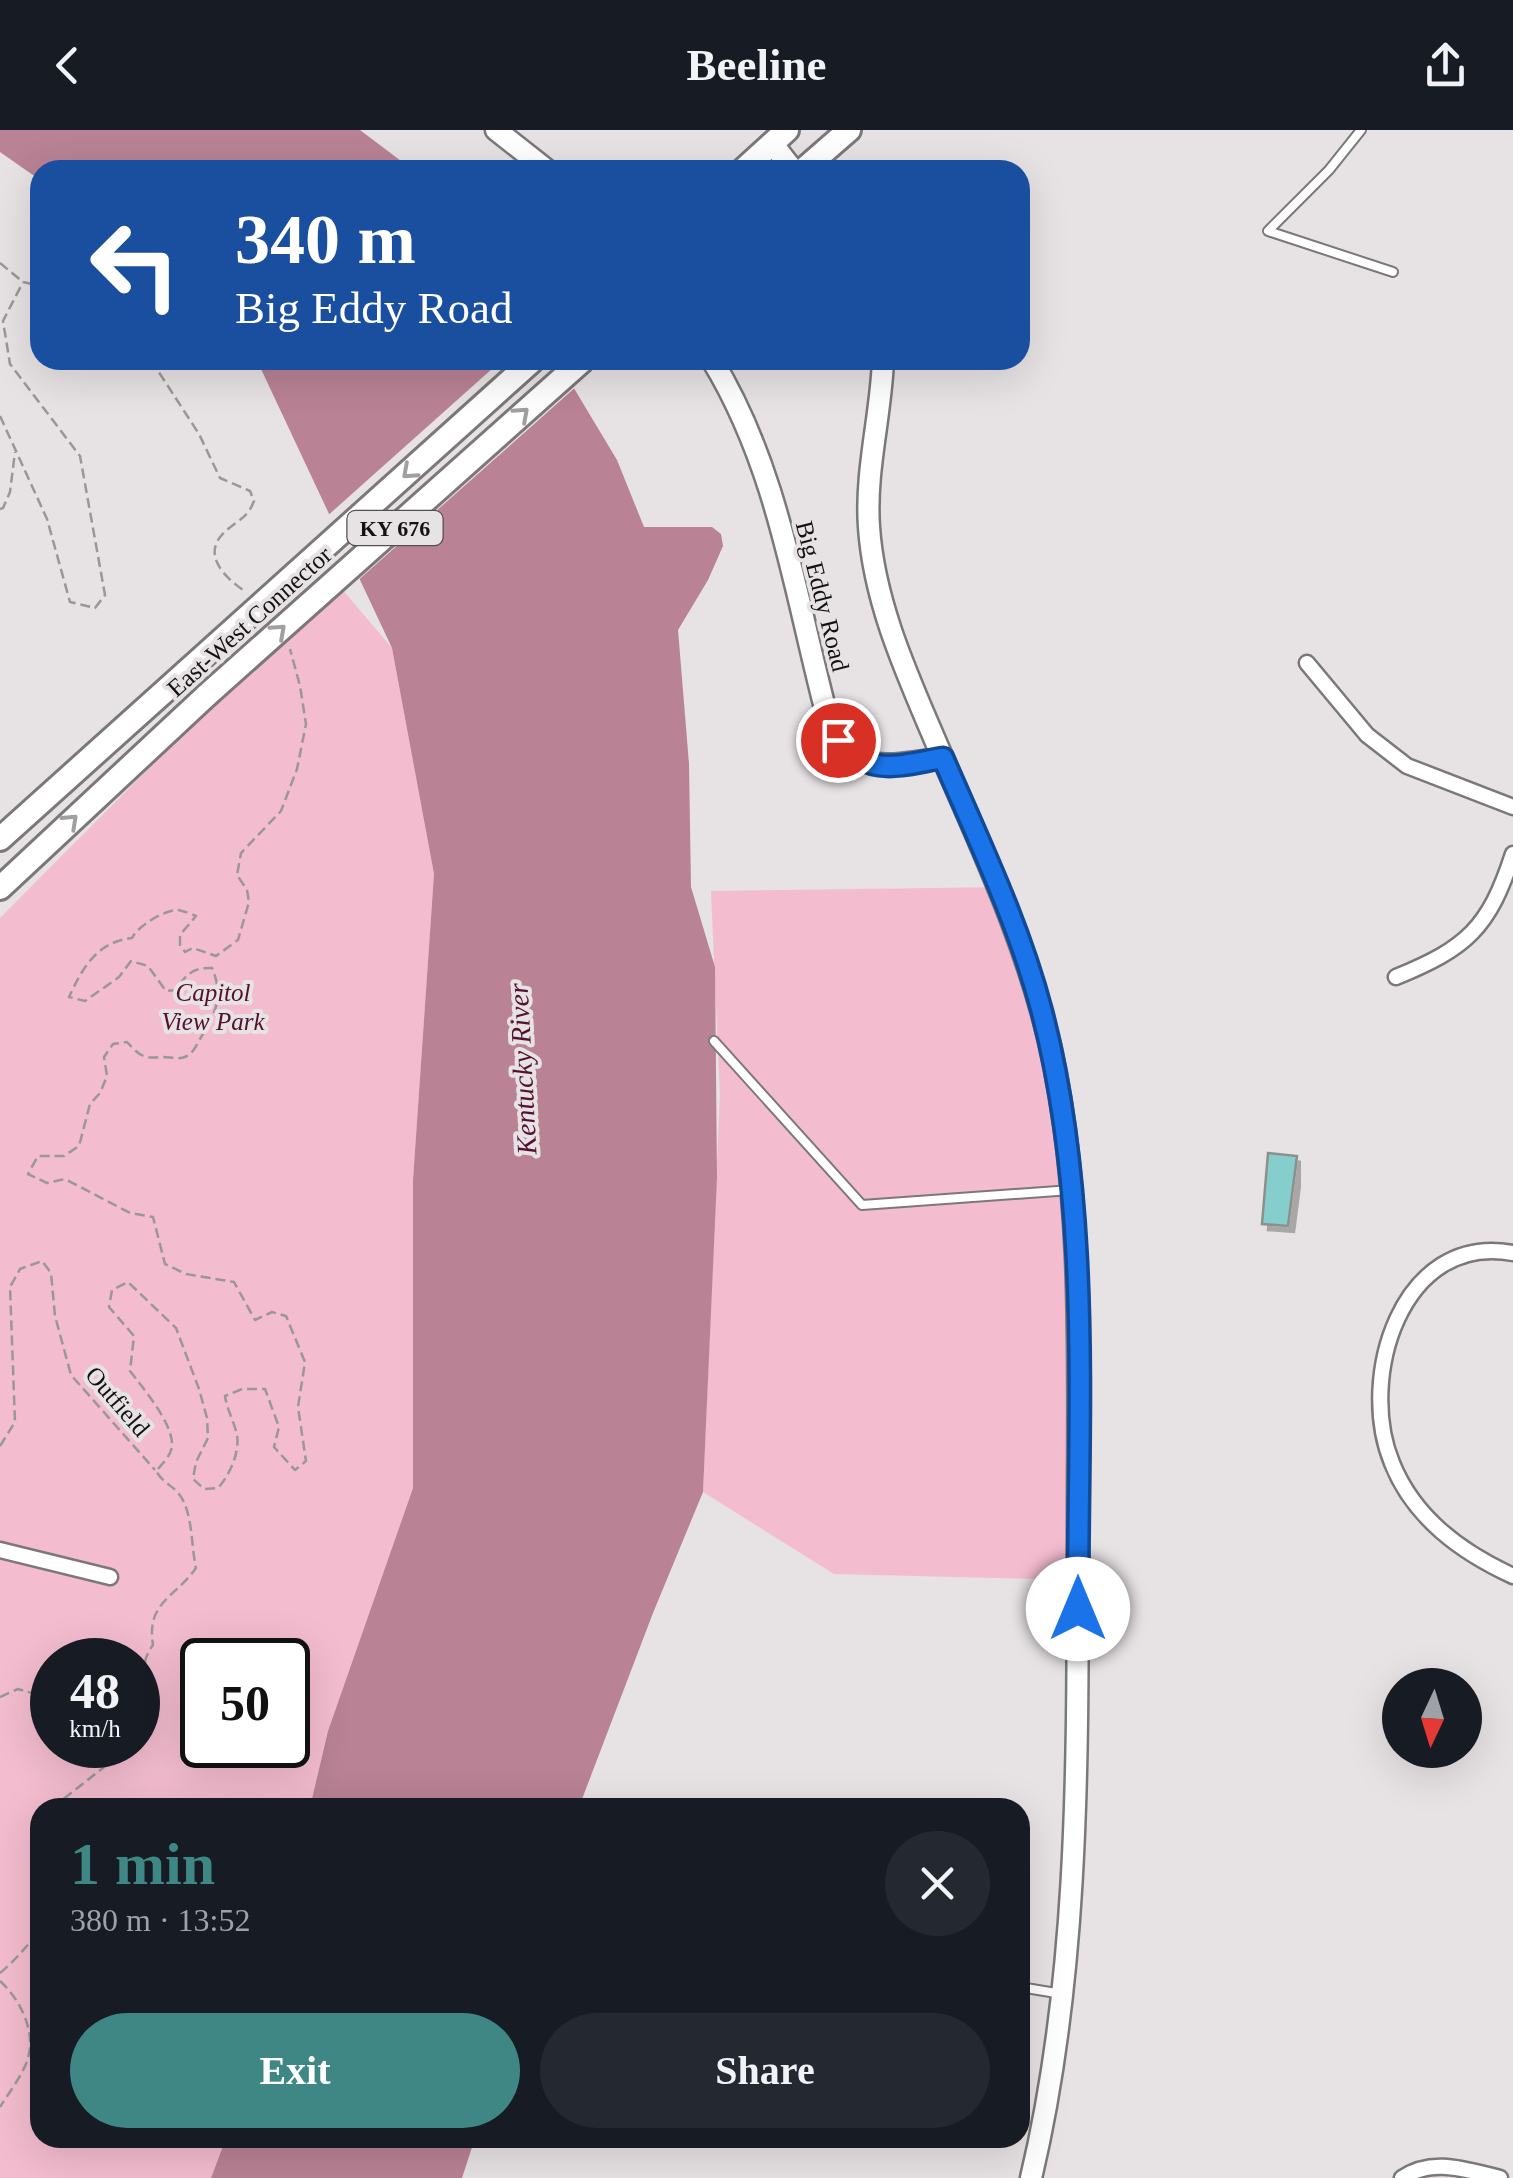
<!DOCTYPE html>
<html lang="en">
<head>
<meta charset="utf-8">
<style>
	body { margin:0; font-family:"Times New Roman",serif; background:#242831; color:#f1f3f6; height:100vh; display:flex; flex-direction:column; font-size:38px; white-space:nowrap }
	* { box-sizing:border-box; margin:0 }
	p { font-size:32px; color:#9ea1a6 }
	.icon { flex:none; width:55px; height:55px; fill:none; stroke:currentColor; stroke-width:2; stroke-linecap:round; stroke-linejoin:round }
	.map { position:relative; flex:1; overflow:hidden }
	.drawer { position:absolute; left:30px; top:1668px; width:1000px; height:350px; display:flex; flex-direction:column; background:#171b24; border-radius:30px; box-shadow:0 10px 40px #0002 }
	.drawer>* { flex:none }
	.guide { position:absolute; left:30px; top:30px; width:1000px; height:210px; border-radius:30px; box-shadow:0 10px 40px #0002; background:#1a4fa0; color:#fff; overflow:hidden }
	.needle { width:65px; rotate:184deg }
	.controls { position:absolute; left:1382px; top:1538px; display:grid; gap:20px }
	.controls a { display:grid; place-items:center; width:100px; height:100px; border-radius:50%; background:#171b24; box-shadow:0 10px 40px #0002; font-size:50px }
	.speed { position:absolute; left:30px; top:1508px; display:flex; gap:20px; font-size:50px; font-weight:700; text-align:center }
	.speed>* { display:grid; place-content:center; width:130px; height:130px; border-radius:50%; background:#171b24; box-shadow:0 10px 40px #0002; line-height:1 }
	.speed small { font-size:25px; font-weight:400 }
	.speed .limit { border:5px solid #111; border-radius:15px; background:#fff; color:#111 }
	.pin { position:absolute; display:grid; place-items:center; width:85px; height:85px; color:#fff; margin:-42px; border:5px solid #fff; border-radius:50%; box-shadow:0 2px 10px #0007 }
	.me { position:absolute; width:110px; margin:-55px; rotate:0deg; stroke-linejoin:round; filter:drop-shadow(0 0 8px #0008) }
	.turn { display:flex; align-items:center; gap:35px; height:210px; padding:0 40px; font-size:45px }
	.turn .icon { width:130px; height:130px; stroke-width:2.5 }
	.turn b { display:block; font-size:70px; line-height:85px }
	.round { display:grid; place-items:center; flex:none; width:105px; height:105px; border-radius:52px; background:#242831 }
	.summary { display:flex; align-items:center; justify-content:space-between; height:170px; padding:0 40px }
	h1 { font-size:60px; font-weight:700; line-height:75px; color:#3f8785 }
	.primary-button { display:flex; gap:20px; margin-top:auto; padding:20px 40px }
	.primary-button a { flex:1; height:115px; border-radius:60px; background:#3f8785; color:#fff; font-size:40px; font-weight:700; line-height:115px; text-align:center }
	.primary-button a+a { background:#242831; color:#f1f3f6 }
	header { display:flex; justify-content:space-between; align-items:center; height:130px; padding:0 40px; background:#171b24; font-size:45px; font-weight:700 }
	.map>svg:first-child { display:block }
</style>
</head>
<body>
<header><svg class="icon" aria-label="back" viewBox="0 0 24 24"><path d="M15 5l-7 7 7 7"/></svg>Beeline<svg class="icon" aria-label="share" viewBox="0 0 24 24"><path d="M12 15V3M7 8l5-5 5 5M5 13v7h14v-7"/></svg></header>
<div class="map">
<svg width="1513" height="2048" viewBox="0 0 1513 2048">
	<defs>
		<filter id="shadow"><feDropShadow dx="6" dy="6" stdDeviation="0" flood-color="#0004"/></filter>
	</defs>
	<rect width="100%" height="100%" fill="#e7e2e3"/>
	<path fill="#f3bccf" fill-rule="evenodd" d="M335 451 392 518 434 744 413 1050V1358L328 1601 310 1677 40 1678V2008H226L211 2048H0V788ZM52 1530H138V1615H52ZM202 1530H288V1615H202Z
		M1010 757 1061 1012 1077 1276V1450L834 1444 703 1362 720 964 711 761Z"/>
	<path fill="#b98295" d="M0 0H360L413 40H40V50L0 22Z
		M250 230H557L617 330 644 397H712L721 404 723 416 708 450 678 500 689 634 691 757 715 837 717 1047 703 1362 653 1483 579 1677H310L328 1601 413 1358V1050L434 744 392 518 261 239Z
		M226 2008H475L462 2048H211Z"/>
	<path fill="#e7e2e3" d="M502 230H563L578 255 355 453 325 388Z"/>
	<path fill="#86cecb" stroke="#8b908f" stroke-width="2.5" filter="url(#shadow)" d="M1268 1023 1297 1026 1288 1096 1262 1094Z"/>
	<g fill="none" stroke-linecap="round" stroke-linejoin="round">
		<defs>
			<path id="lane" d="M1361 0 1329 40 1268 101 1393 142
				M714 911 862 1075 1071 1060
				M1020 1857 1062 1864"/>
			<path id="street" d="M1307 533 1367 605 1407 636 1513 677
				M1396 847C1467 818 1489 798 1513 724
				M1513 1123C1401 1102 1357 1249 1392 1333 1414 1388 1461 1422 1513 1446
				M0 1420 110 1447
				M1402 2048C1433 2027 1466 2040 1500 2048"/>
			<path id="secondary" d="M496 0 547 40
				M772 13 793 40
				M712 230C777 336 794 459 825 578 847 648 882 637 943 628
				M883 230C881 286 865 341 869 397 874 472 906 542 935 610 979 713 1028 814 1052 924 1084 1076 1078 1235 1078 1389 1077 1608 1082 1834 1031 2048"/>
			<path id="primary" d="M743 40 787 0
				M803 40 849 0
				M0 709 186 542
				M0 758 207 565"/>
		</defs>
		<use href="#lane" stroke="#7c7879" stroke-width="12"/>
		<use href="#street" stroke="#7c7879" stroke-width="19"/>
		<use href="#secondary" stroke="#7c7879" stroke-width="25"/>
		<use href="#primary" stroke="#7c7879" stroke-width="28"/>
		<path stroke="#9a9797" stroke-width="2.5" stroke-dasharray="10 5" stroke-linecap="butt" d="M0 133 23 152 40 156
			M151 230 199 304 220 348 250 361 254 371C248 387 240 389 228 399 198 423 225 448 246 462
			M0 286 47 389 70 472 95 478 105 465 80 326 10 234 3 191 23 152
			M0 379 3 378 10 362 15 322
			M0 1316 15 1292 10 1157 20 1139 42 1131 51 1143 55 1186 71 1245 155 1340
			M0 1567 18 1559 42 1566 52 1576
			M138 1577C146 1555 138 1534 153 1515 146 1472 175 1468 196 1438 191 1416 193 1382 179 1364 172 1355 164 1354 156 1341 163 1333 173 1324 172 1313 171 1291 143 1258 130 1241L134 1206 109 1177 112 1160 128 1152 176 1198 199 1259 207 1288 208 1308 196 1332 193 1349 204 1359 218 1358C229 1346 240 1323 237 1305 234 1291 227 1280 225 1266L242 1259H265L279 1297 274 1317 295 1340 306 1331 298 1277 305 1232 286 1186 272 1182 255 1190 234 1152 186 1144 165 1134 153 1087 130 1083 65 1049 47 1053 28 1044 38 1026H64L79 1016 90 974 100 963 107 946 104 927 113 914 127 912C139 925 143 929 160 927 170 926 181 932 190 924 195 920 199 910 203 904 217 881 223 864 212 838 194 837 185 844 177 860L166 861 148 836 131 831 119 847 85 871 69 867C83 837 97 812 132 808 138 796 164 780 178 780 180 780 195 785 196 786L180 805V815L185 822 193 818 216 826 238 810 249 772 247 760 237 745 241 723 281 681 297 639 306 594 300 556 290 519
			M82 1615 97 1637
			M52 1678 113 1630 120 1615
			M0 1843C15 1831 26 1816 40 1802
			M0 1851C22 1871 39 1907 25 1936 19 1950 8 1964 0 1977"/>
		<use href="#lane" stroke="#fff" stroke-width="8"/>
		<use href="#street" stroke="#fff" stroke-width="14"/>
		<use href="#secondary" stroke="#fff" stroke-width="20"/>
		<use href="#primary" stroke="#fff" stroke-width="22"/>
		<defs>
			<path id="primary-bridge" d="M186 542 533 230
				M207 565 583 230"/>
		</defs>
		<use href="#primary-bridge" stroke="#7c7879" stroke-width="28" stroke-linecap="butt"/>
		<use href="#primary-bridge" stroke="#fff" stroke-width="22"/>
	</g>
	<defs><path id="oneway-chevron" d="M-2-3.5L2.5 0L-2 3.5" fill="none" stroke-width="1.6" stroke-linecap="round" stroke-linejoin="round" transform="scale(2.5)"/></defs>
	<g stroke="#a1a0a0">
		<use href="#oneway-chevron" transform="translate(522 284) rotate(-42)"/>
		<use href="#oneway-chevron" transform="translate(409 342) rotate(138)"/>
		<use href="#oneway-chevron" transform="translate(279 501) rotate(-42)"/>
		<use href="#oneway-chevron" transform="translate(71 691) rotate(-43)"/>
	</g>
	<g fill="none" stroke-linecap="round" stroke-linejoin="round">
		<defs>
			<path id="route" d="M838 610C870 648 900 635 943 628 979 711 1019 794 1042 882 1092 1075 1078 1281 1078 1479"/>
		</defs>
		<use href="#route" stroke="#114b97" stroke-width="25"/>
		<use href="#route" stroke="#1a73e8" stroke-width="18"/>
	</g>
	<g text-anchor="middle" stroke-width="8" stroke-linejoin="round" paint-order="stroke">
		<rect fill="#e7e2e3" stroke="#535051" stroke-width="2.5" x="347.5" y="381" width="95" height="34" rx="8"/>
		<g font-size="22" font-weight="bold" fill="#131212">
			<text x="395" y="406">KY 676</text>
		</g>
		<g font-size="25" fill="#131212" stroke="#e7e2e3">
			<text transform="translate(823 466) rotate(76)" y="9">Big Eddy Road</text>
			<text transform="translate(249 491) rotate(-42)" y="9">East-West Connector</text>
			<text transform="translate(118 1271) rotate(49)" y="9">Outfield</text>
		</g>
		<g font-size="25" font-style="italic" fill="#53102f" stroke="#e7e2e3">
			<text x="213" y="871">Capitol<tspan x="213" dy="29">View Park</tspan></text>
		</g>
		<g font-size="28" font-style="italic" fill="#541231" stroke="#e7e2e3">
			<text transform="translate(522 939) rotate(-93)" y="10">Kentucky River</text>
		</g>
	</g>
</svg>
<div class="controls">
<a><svg class="needle" viewBox="-14 -14 28 28"><path d="M0-13l5 13h-10z" fill="#e53935"/><path d="M0 13l5-13h-10z" fill="#9ea1a6"/></svg></a>
</div>
<div class="speed"><div>48<small>km/h</small></div><div class="limit">50</div></div>
<div class="pin" style="left:838px;top:610px;background:#d93025"><svg class="icon" aria-label="arrive" viewBox="0 0 24 24"><path d="M6 21V4h12l-3 4 3 4H6"/></svg></div>
<svg class="me" style="left:1078px;top:1479px" viewBox="-20 -20 40 40"><circle r="19" fill="#fff"/><path d="M0-13L10 11 0 6-10 11z" fill="#1a73e8"/></svg>
<div class="guide">
<div class="turn"><svg class="icon" aria-label="left" viewBox="0 0 24 24"><path d="M17 20v-9H6M10 6l-5 5 5 5"/></svg><div><b>340 m</b>Big Eddy Road</div></div>
</div>
<section class="drawer">
<div class="summary"><div><h1>1 min</h1><p>380 m · 13:52</p></div><a class="round"><svg class="icon" aria-label="close" viewBox="0 0 24 24"><path d="M6 6l12 12M18 6L6 18"/></svg></a></div>
<div class="primary-button"><a>Exit</a><a>Share</a></div>
</section>
</div>
</body>
</html>
